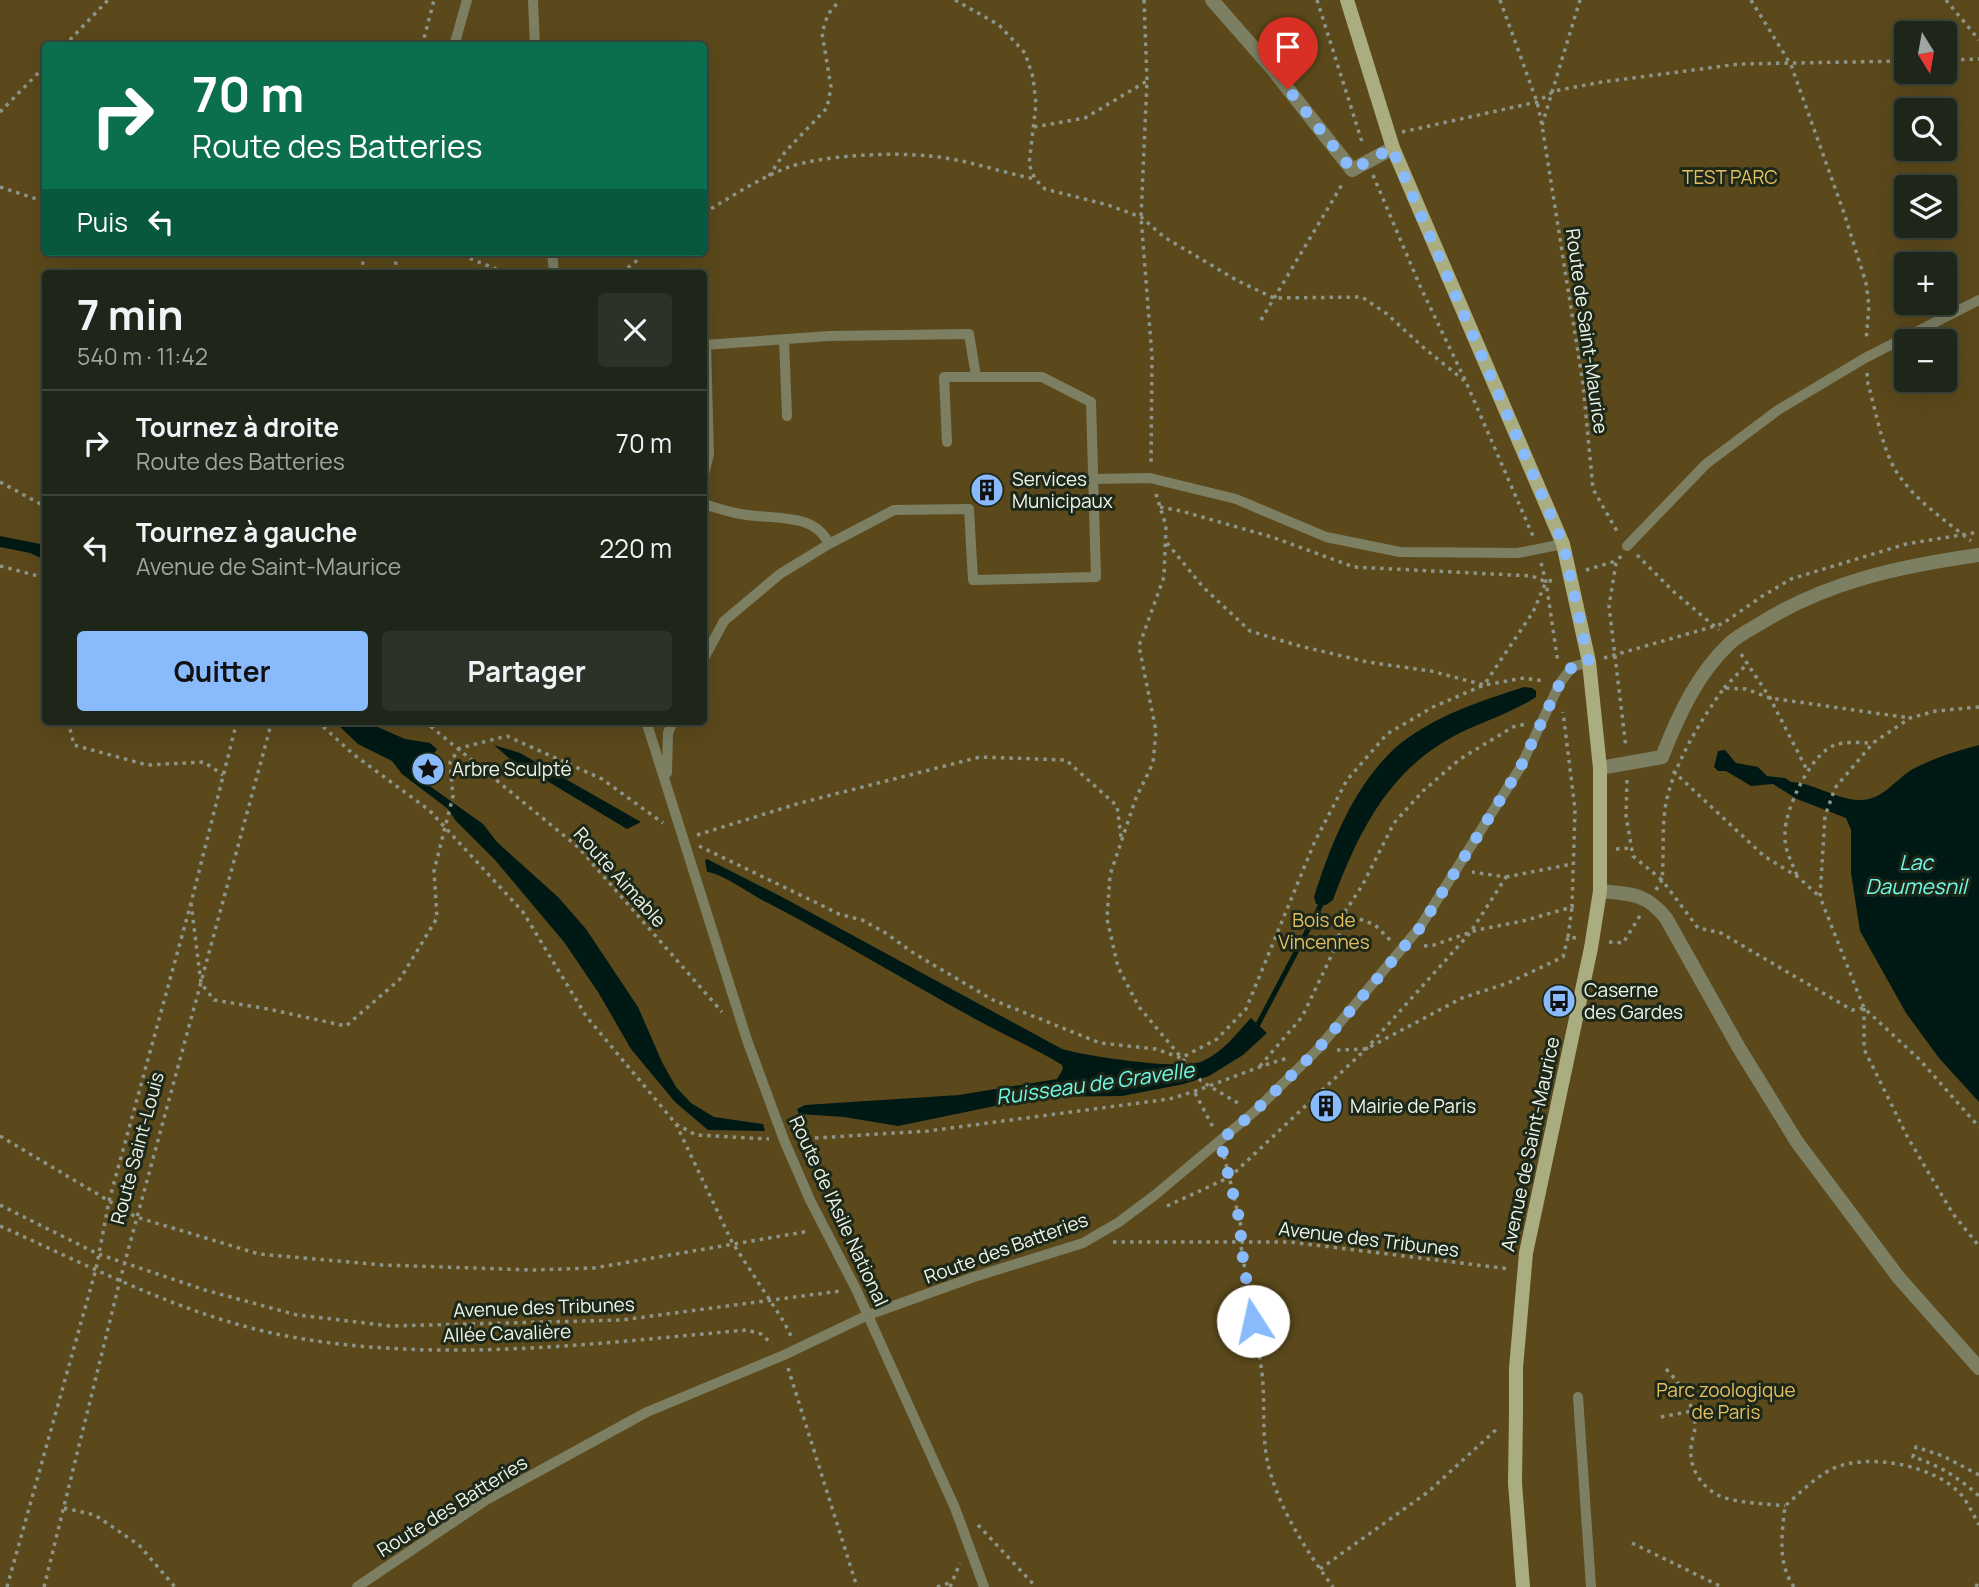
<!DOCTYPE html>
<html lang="fr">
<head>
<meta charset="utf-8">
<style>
	body { margin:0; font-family:Manrope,sans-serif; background:#2b3227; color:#f1f3f6; height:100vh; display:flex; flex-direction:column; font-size:26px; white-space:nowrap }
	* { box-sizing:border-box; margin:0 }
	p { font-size:23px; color:#a1a5a2 }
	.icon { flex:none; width:38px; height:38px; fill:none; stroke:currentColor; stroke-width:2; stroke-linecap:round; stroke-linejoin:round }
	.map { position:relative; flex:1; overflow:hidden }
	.details { position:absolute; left:42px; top:270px; width:665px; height:455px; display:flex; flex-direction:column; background:#1e261a; border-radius:7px; box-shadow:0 7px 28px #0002,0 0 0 2px #3c4339 }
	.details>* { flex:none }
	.guide { position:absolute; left:42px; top:42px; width:665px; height:214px; border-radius:7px; box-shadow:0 7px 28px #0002,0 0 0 2px #3c4339; background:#0b6e4f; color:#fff; overflow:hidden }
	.needle { width:46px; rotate:169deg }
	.controls { position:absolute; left:1894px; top:21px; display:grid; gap:14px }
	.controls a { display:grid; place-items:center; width:63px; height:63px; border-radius:7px; background:#1e261a; box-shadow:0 7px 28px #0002,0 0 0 2px #3c4339; font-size:35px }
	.pin { position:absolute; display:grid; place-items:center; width:60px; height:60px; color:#fff; margin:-72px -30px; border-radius:50% 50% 50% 0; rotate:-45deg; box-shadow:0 0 7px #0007 }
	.pin .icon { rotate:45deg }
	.me { position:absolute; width:77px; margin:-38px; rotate:350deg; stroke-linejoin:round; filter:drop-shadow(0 0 5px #0008) }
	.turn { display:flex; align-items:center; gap:24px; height:147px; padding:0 35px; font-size:32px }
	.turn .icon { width:91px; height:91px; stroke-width:2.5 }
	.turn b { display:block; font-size:49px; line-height:60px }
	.then { display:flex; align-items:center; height:66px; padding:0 35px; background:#0003; gap:14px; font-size:26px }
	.round { display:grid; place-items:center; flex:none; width:74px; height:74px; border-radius:7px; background:#2b3227 }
	.head { display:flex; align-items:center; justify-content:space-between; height:119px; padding:0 35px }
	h1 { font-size:42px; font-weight:700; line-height:52px }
	.primary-button { display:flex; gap:14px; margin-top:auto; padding:14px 35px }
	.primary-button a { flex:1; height:80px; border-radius:7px; background:#89bafc; color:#111; font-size:28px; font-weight:700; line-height:80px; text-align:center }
	.primary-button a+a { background:#2b3227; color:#f1f3f6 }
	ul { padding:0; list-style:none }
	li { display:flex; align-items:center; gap:21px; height:105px; padding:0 35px; border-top:2px solid #3c4339 }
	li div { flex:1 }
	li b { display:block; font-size:26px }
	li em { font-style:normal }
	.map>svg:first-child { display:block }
</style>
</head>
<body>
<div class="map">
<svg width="1979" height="1587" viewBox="0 0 1979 1587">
	<rect width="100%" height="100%" fill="#283222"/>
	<path fill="#5b491b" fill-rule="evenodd" d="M0 0H1979V1587H0ZM1906 33H1944V72H1906ZM46 46H704V252H46ZM1906 110H1944V149H1906ZM1906 187H1944V226H1906ZM1906 264H1944V303H1906ZM46 273H704V721H46ZM1906 341H1944V380H1906Z"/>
	<path fill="#001915" d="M0 536 45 545V560L30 553 0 547Z
		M1524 687 1532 688 1536 691V697C1512 713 1484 721 1458 734 1389 769 1359 831 1333 900L1326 905 1316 904 1314 897C1331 843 1356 780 1401 743 1437 715 1481 701 1524 687Z
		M334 721H364L405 739 430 743 437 749 417 777 483 824 497 842 558 897 586 929 638 1007 662 1062 676 1087 691 1103 714 1117 763 1124 765 1131 708 1130 675 1102 631 1049 598 992 564 942 495 860 456 821 448 809 402 774 392 761 358 744Z
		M494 745 520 753 641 822 627 829 509 758Z
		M1979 745V1102L1939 1058 1906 1013 1860 931 1851 873V830L1846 818 1797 799 1773 784 1751 786 1726 771H1718L1714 767 1718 751 1725 750 1736 763 1758 767 1767 776 1785 778 1791 782C1814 783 1835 799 1858 800 1883 801 1894 780 1913 769 1934 758 1956 751 1979 745Z
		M707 859 782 897 1062 1049C1086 1056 1183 1071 1203 1061 1224 1051 1235 1035 1251 1018L1267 1033 1243 1055 1209 1076 1184 1084 1122 1096 1039 1097 898 1126 844 1117 799 1114 797 1109 805 1105 959 1095 1057 1079 1063 1069 1062 1065C1032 1046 999 1033 968 1015 901 978 835 938 768 903 753 896 720 872 707 872L705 860Z"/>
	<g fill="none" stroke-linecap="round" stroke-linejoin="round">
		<path stroke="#001915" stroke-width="5" d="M1255 1030 1324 899"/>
		<path stroke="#8c9588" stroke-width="3.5" stroke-dasharray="3.5 5" stroke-linecap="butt" d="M955 0 999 25 1025 53 1033 77 1036 104 1029 164 1035 179 1045 189 1108 205 1141 217 1164 237 1238 281 1274 298 1362 297 1387 314 1424 348 1466 382
			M1144 0 1147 81 1141 217 1152 357 1151 466
			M1317 0 1363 145
			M1500 0 1537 102 1542 125 1583 384 1593 489 1618 533
			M1751 0 1791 65 1844 213 1866 283 1869 306 1866 341
			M1946 0 1979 40
			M64 46 108 0
			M422 46 434 0
			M1944 60 1979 59
			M0 112 46 65
			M1542 125 1580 0
			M1034 127 1085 118 1147 81
			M1402 132 1537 102 1554 91 1602 82 1739 64 1906 61
			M1373 175 1420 286 1466 382 1533 536
			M769 176 785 152 827 108 831 87 822 33 828 14 840 0
			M0 187 46 202
			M704 213C731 197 759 178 789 167 824 155 893 152 929 156 965 159 1000 172 1035 179
			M454 252 506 273
			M360 273 366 252
			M393 273 399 252
			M621 273 648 252
			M1261 320 1343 183
			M1867 373 1868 384C1876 411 1882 448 1896 471 1915 501 1945 520 1971 541
			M0 482 46 507
			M1156 494 1166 526 1164 577 1139 646 1156 731 1153 763 1136 798 1110 875 1107 919 1118 967 1139 1007 1201 1081 1241 1105
			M1160 507 1181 511 1272 537 1354 567 1532 576 1546 582 1556 579
			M1167 543 1203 587 1250 631 1296 645 1367 662 1431 671 1484 685 1533 612 1546 582
			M1637 555 1674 592 1719 630
			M1621 556 1616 563 1609 606 1626 748
			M1541 563 1546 582 1558 663
			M0 566 46 578
			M1586 570 1616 561
			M1741 654 1770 698 1807 770
			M1604 658 1722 624 1761 597 1791 579 1906 544 1979 532
			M1724 688 1748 663
			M1979 707 1936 711 1910 718 1873 743 1835 788 1825 816 1820 897 1864 1008 1920 1060 1979 1127
			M68 721 74 745 147 765 204 762 223 775
			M317 721 353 754 429 810 523 912 586 1016 676 1124 732 1242 784 1322 791 1336
			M424 721 578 847 722 1012
			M1673 771 1764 856 1798 877 1820 897
			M1627 780 1626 816 1633 856 1662 880C1664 856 1662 832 1665 809 1671 768 1700 721 1724 688L1746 689 1770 698 1910 718
			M697 835 800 803 980 757 1066 760 1117 806 1121 837
			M699 846 819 904 839 914 862 920 884 932 915 954 993 1000 1100 1043 1156 1049 1181 1058 1217 1039 1246 1009 1315 841 1347 780 1387 734 1433 707 1484 685 1524 678 1544 681
			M1616 849 1631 848
			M1797 875C1791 861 1784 849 1785 833 1785 809 1811 753 1835 745 1847 741 1861 743 1873 743
			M1506 877 1572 864
			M1656 890 1662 880 1698 928 1721 933 1852 1010 1864 1008
			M191 903 201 983 214 1000 268 1009 346 1026 400 979 437 918 434 871 453 796 450 762 460 748 507 736 602 779 663 823
			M1344 913 1375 925 1390 940
			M1568 937 1572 907
			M1609 942 1623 943 1641 914
			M1424 946 1434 945 1477 930 1523 921 1572 907 1575 809 1563 712
			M1864 1008V1049L1908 1138 1953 1214 1979 1246
			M1337 1050 1366 1049 1462 998 1508 983 1563 957 1568 937 1576 938
			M1260 1066 1302 1017 1337 944 1344 913 1362 886 1394 823 1423 791 1460 759 1513 727 1526 724
			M1195 1093 1214 1129
			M676 1124 696 1135 769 1139
			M0 1136 136 1217 259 1254 383 1265 533 1270 594 1268 810 1231
			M798 1139 928 1131 1169 1099C1210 1088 1248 1069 1288 1058
			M1224 1156 1242 1230 1240 1240C1247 1284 1256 1329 1262 1373 1266 1407 1260 1442 1271 1475 1283 1515 1308 1553 1333 1587
			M0 1205 98 1254 205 1290 297 1315 390 1326 622 1320 840 1291
			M1167 1206 1230 1177 1366 1049 1470 933 1506 877 1472 872
			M0 1226C94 1268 190 1319 292 1337 442 1364 597 1343 747 1330L761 1334 772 1344
			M1113 1242H1290L1510 1269
			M788 1368 857 1587
			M1666 1369C1682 1386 1693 1402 1695 1426 1695 1434 1691 1440 1691 1448 1689 1468 1701 1487 1720 1496 1739 1504 1765 1503 1785 1506
			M1661 1417 1692 1411
			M1979 1475 1943 1456 1916 1447 1913 1457C1939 1465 1959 1478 1979 1496
			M64 1508 95 1515 139 1545 175 1587
			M978 1525 1036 1587
			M1632 1543 1722 1587
			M1320 1569 1428 1492 1499 1427
			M7 1587 96 1269 109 1201 191 903 237 721
			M44 1587 120 1280 272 721
			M937 1587 952 1582
			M950 1587 960 1563
			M1794 1587C1777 1563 1782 1533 1785 1506 1800 1493 1814 1478 1832 1469 1867 1452 1938 1465 1963 1497 1969 1505 1974 1516 1979 1525
			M1976 1587 1979 1580"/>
		<path stroke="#7d7f63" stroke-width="10" d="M533 0 535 46
			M454 46 467 0
			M552 252 554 273
			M784 339 787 416
			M704 345 829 336 969 334 976 376
			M704 474 709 454 706 345
			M1093 479 1150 478 1236 499 1326 537 1400 552 1518 553 1563 544
			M704 504C716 508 728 512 741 514 770 520 814 511 829 544
			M1627 546 1706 464 1778 410 1865 358 1979 300
			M704 658 724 621 780 574 829 544 894 510 969 509 973 580 1096 577 1091 402 1042 377H944L947 442
			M646 721 747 1040 784 1140 810 1200 856 1289 955 1508 984 1587
			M667 773 668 733 673 721
			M1578 1397 1591 1587
			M357 1587 486 1500 647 1412 784 1355 868 1315 974 1277 1083 1243 1119 1222 1155 1195 1254 1112 1317 1050 1420 927 1520 768 1560 683 1572 667 1589 662"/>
		<path stroke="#7d7f63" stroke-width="14" d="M1212 0 1274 71 1352 170 1393 148
			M1600 768 1662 757C1678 716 1697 674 1730 643 1739 635 1751 629 1761 623 1828 581 1902 566 1979 555
			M1600 891C1631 894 1646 893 1666 918L1739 1048 1797 1142 1899 1278 1979 1368"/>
		<path stroke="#aaad80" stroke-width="14" d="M1347 0 1393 148 1563 544 1589 662 1600 768V891L1591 948 1526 1253 1516 1368V1412L1515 1483 1523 1587"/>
	</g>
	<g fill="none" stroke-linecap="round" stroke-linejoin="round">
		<path stroke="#89bafc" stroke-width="12" stroke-dasharray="0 21.6" d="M1253 1321 1240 1240 1242 1230 1220 1141 1254 1112 1317 1050 1420 928 1520 768 1560 683 1572 667 1589 662 1563 544 1392 148 1352 170 1288 89"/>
	</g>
	<defs>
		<symbol id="building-disc" viewBox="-11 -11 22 22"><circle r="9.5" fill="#89bafc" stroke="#1e2819"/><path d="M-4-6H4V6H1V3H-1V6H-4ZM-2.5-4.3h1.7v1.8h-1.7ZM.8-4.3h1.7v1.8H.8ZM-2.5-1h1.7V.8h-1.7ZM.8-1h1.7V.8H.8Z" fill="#111"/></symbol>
		<symbol id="sight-disc" viewBox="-11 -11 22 22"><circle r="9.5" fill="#89bafc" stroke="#1e2819"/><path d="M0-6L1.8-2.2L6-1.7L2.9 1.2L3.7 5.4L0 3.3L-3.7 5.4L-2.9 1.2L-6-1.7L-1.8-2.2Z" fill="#111"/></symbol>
		<symbol id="bus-disc" viewBox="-11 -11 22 22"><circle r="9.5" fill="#89bafc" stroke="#1e2819"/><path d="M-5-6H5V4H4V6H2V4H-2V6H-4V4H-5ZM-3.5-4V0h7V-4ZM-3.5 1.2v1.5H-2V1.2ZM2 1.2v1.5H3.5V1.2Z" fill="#111"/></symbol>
	</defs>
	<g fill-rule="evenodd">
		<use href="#building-disc" x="968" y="471" width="38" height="38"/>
		<use href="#sight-disc" x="409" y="750" width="38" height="38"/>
		<use href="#bus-disc" x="1540" y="982" width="38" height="38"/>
		<use href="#building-disc" x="1307" y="1087" width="38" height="38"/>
	</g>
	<g text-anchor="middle" stroke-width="6" stroke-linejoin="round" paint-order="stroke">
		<g font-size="19" fill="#e6bf60" stroke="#1e2819">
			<text x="1730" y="184">TEST PARC</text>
			<text x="1324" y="927">Bois de<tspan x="1324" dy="22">Vincennes</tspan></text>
			<text x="1726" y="1397">Parc zoologique<tspan x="1726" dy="22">de Paris</tspan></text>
		</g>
		<g font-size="19" fill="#eef5eb" stroke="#1e2819">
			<text transform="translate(1587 331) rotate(82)" y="7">Route de Saint-Maurice</text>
			<text transform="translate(620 877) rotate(48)" y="7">Route Aimable</text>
			<text transform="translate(1530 1144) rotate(-78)" y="7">Avenue de Saint-Maurice</text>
			<text transform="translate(137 1148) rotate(-75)" y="7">Route Saint-Louis</text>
			<text transform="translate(839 1211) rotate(65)" y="7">Route de l'Asile National</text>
			<text transform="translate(1369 1239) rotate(7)" y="7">Avenue des Tribunes</text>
			<text transform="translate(1006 1248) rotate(-20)" y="7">Route des Batteries</text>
			<text transform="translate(544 1307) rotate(-2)" y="7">Avenue des Tribunes</text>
			<text transform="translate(507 1333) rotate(-2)" y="7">Allée Cavalière</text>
			<text transform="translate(452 1506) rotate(-32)" y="7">Route des Batteries</text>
		</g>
		<g font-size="19" fill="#eef5eb" stroke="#1e2819" text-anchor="start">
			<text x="1012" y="486">Services<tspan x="1012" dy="22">Municipaux</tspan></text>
			<text x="452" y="776">Arbre Sculpté</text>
			<text x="1584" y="997">Caserne<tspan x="1584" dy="22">des Gardes</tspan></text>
			<text x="1350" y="1113">Mairie de Paris</text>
		</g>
		<g font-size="21" font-style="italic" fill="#71f9e7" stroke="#1e2819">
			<text x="1916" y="870">Lac<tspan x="1916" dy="24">Daumesnil</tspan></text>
			<text transform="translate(1095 1084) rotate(-8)" y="7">Ruisseau de Gravelle</text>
		</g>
	</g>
</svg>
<div class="controls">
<a><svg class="needle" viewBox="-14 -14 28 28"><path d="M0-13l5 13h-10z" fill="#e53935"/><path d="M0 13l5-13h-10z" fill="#a1a5a2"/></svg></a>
<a><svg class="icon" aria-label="search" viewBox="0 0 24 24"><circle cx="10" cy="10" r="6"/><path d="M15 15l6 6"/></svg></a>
<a><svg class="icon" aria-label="layers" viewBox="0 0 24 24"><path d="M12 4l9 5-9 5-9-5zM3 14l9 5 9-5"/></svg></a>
<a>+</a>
<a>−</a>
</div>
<div class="pin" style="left:1288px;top:89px;background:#d93025"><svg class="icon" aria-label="arrive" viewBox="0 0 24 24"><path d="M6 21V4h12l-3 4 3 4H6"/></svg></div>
<svg class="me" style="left:1253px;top:1321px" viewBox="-20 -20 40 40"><circle r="19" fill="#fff"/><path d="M0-13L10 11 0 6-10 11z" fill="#89bafc"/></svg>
<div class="guide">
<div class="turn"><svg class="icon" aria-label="right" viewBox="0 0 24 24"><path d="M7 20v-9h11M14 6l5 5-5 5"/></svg><div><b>70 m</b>Route des Batteries</div></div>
<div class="then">Puis<svg class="icon" aria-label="left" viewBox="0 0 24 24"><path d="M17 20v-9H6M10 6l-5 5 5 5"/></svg></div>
</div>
<section class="details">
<div class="head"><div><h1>7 min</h1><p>540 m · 11:42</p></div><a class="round"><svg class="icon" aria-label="close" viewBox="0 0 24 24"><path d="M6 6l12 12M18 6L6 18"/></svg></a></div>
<ul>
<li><svg class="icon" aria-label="right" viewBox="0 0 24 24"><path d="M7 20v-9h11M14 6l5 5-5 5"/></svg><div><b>Tournez à droite</b><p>Route des Batteries</p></div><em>70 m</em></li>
<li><svg class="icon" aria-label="left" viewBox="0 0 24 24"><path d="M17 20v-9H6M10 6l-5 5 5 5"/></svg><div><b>Tournez à gauche</b><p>Avenue de Saint-Maurice</p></div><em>220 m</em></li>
</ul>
<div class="primary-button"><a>Quitter</a><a>Partager</a></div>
</section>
</div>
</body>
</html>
